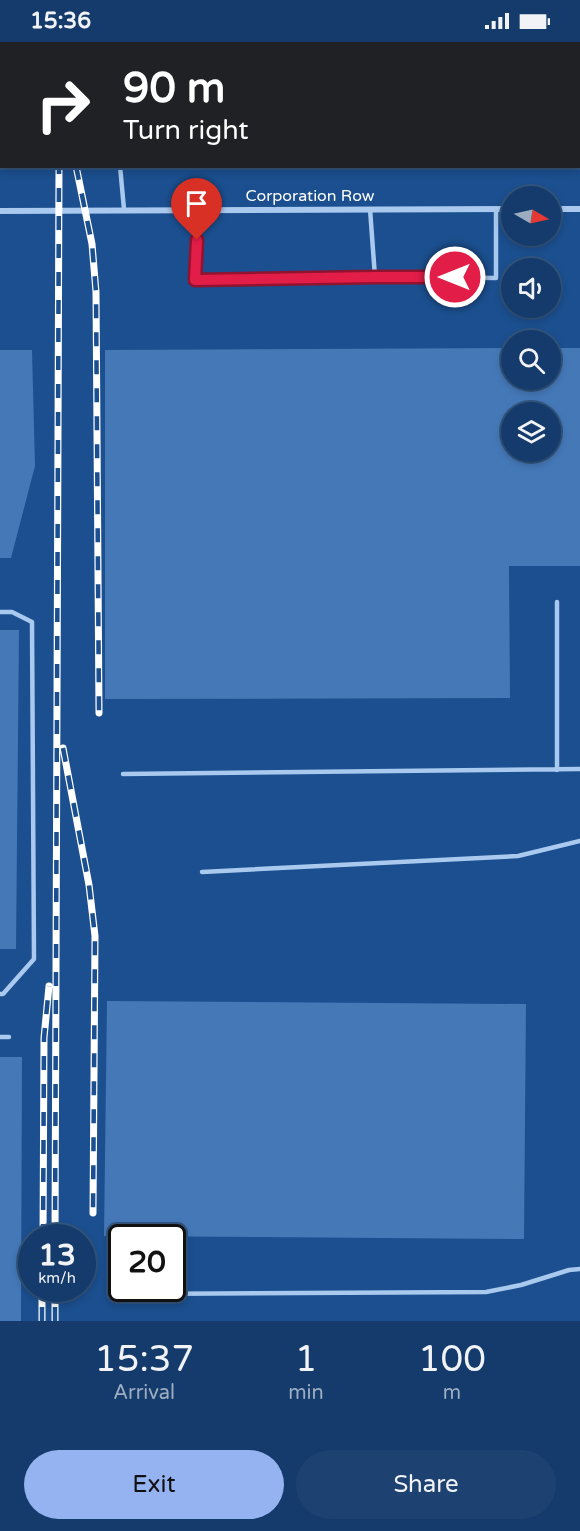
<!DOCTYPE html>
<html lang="en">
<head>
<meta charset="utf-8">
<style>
	body { margin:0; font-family:"Varela Round",sans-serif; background:#1d4271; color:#f1f3f6; height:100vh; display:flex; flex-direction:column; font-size:22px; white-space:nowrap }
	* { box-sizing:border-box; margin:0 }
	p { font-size:20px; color:#9dadc1 }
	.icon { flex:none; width:33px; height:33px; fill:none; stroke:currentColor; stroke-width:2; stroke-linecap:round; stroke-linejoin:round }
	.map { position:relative; height:1279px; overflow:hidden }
	.sheet { display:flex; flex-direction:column; background:#143b6b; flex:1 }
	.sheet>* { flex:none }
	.hud { position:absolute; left:0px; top:0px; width:580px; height:126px; box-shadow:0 3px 9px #0003,0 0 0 2px #33557e; background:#202124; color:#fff; overflow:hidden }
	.needle { width:39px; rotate:99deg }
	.tools { position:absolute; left:501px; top:144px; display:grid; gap:12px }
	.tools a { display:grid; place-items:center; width:60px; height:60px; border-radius:50%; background:#143b6b; box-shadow:0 3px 9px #0003,0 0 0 2px #33557e; font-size:30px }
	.speed { position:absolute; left:18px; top:1182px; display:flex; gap:12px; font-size:30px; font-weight:700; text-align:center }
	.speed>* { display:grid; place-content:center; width:78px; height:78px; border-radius:50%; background:#143b6b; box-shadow:0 3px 9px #0003,0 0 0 2px #33557e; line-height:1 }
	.speed small { font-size:15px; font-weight:400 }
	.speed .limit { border:3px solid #111; border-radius:9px; background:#fff; color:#111 }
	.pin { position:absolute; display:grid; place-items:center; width:51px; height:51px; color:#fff; margin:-62px -26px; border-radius:50% 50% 50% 0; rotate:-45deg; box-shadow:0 0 6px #0007 }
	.pin .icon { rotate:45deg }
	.me { position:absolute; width:66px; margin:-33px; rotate:270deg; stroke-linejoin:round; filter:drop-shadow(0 0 4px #0008) }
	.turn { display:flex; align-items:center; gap:21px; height:126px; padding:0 24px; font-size:27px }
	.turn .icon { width:78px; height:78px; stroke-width:2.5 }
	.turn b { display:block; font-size:42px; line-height:51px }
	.eta { display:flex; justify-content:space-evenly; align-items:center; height:102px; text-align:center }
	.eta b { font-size:36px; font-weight:600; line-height:42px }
	.action { display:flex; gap:12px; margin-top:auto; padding:12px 24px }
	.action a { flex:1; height:69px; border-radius:36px; background:#95b2f1; color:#111; font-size:24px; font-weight:600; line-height:69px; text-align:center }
	.action a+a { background:#1d4271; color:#f1f3f6 }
	.status { display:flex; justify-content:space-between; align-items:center; height:42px; padding:0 30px; background:#143b6b; direction:ltr }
	.status svg { height:16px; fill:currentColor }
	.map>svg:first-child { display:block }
</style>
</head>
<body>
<div class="status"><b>15:36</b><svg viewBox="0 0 49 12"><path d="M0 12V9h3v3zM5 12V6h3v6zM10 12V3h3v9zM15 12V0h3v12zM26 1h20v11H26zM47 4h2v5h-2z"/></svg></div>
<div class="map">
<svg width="580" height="1279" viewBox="0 0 580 1279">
	<rect width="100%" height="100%" fill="#1b4f8f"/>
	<path fill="#4478b7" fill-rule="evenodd" d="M512 306V338H550V306H580V524H509L510 656 105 657V308ZM512 370H550V410H512Z
		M0 308H32L35 424 11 516H0Z
		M0 588H19L16 907H0Z
		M107 959 526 962 524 1197 104 1194Z
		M0 1015H22L21 1279H0Z"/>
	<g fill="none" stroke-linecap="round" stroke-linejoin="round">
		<path stroke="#a9c9ee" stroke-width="4.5" d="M103 0V2
			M579 106H580
			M120 124 124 167
			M197 167 195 238 375 235 496 236V167
			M370 167 375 235
			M557 560V728
			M0 570H12L32 580 34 917 3 952H0
			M123 732 580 727
			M202 830 518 814 580 799
			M0 995H9
			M133 1252 486 1250 521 1243 569 1228 580 1227"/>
		<path stroke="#a9c9ee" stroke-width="6" d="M550 167H580
			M0 169 512 167"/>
		<defs>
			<path id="rail" d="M60 2V0
				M76 124 92 202 96 250 99 671
				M63 706 89 843 95 894 93 1171
				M43 1196 44 996 49 944
				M55 1196 59 124
				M42 1279V1246
				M55 1279V1246"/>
		</defs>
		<use href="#rail" stroke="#fff" stroke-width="7"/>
		<use href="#rail" stroke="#1b4f8f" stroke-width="4.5" stroke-dasharray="14" stroke-linecap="butt"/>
	</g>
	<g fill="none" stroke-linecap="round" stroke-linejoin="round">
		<defs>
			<path id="route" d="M197 198 195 238 375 235H455"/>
		</defs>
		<use href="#route" stroke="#92132f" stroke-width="15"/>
		<use href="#route" stroke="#e11d48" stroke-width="10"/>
	</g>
	<g text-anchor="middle" stroke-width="4.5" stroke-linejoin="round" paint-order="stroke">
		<g font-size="16" fill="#fff" stroke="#1b4f8f">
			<text x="310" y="159">Corporation Row</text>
		</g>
	</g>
</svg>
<div class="tools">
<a><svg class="needle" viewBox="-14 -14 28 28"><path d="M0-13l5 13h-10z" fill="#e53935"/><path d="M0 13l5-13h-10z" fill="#9dadc1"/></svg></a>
<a><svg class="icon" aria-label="sound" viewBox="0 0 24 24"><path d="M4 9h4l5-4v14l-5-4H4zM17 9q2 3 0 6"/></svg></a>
<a><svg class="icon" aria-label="search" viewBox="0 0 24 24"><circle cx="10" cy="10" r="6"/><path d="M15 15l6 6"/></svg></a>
<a><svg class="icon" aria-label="layers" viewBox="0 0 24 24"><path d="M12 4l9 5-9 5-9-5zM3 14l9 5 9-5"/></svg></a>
</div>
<div class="speed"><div>13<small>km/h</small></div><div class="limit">20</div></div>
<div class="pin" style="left:197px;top:198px;background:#d93025"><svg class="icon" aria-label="arrive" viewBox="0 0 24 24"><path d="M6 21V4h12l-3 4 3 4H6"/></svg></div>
<svg class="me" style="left:455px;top:235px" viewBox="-20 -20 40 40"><circle r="17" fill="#e11d48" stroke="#fff" stroke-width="3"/><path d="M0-11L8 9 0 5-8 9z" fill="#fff"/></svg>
<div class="hud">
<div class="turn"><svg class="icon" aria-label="right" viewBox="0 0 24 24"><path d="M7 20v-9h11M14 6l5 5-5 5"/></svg><div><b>90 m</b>Turn right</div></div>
</div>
</div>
<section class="sheet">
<div class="eta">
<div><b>15:37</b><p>Arrival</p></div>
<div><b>1</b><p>min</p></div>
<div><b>100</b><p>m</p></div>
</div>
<div class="action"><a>Exit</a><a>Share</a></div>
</section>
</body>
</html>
